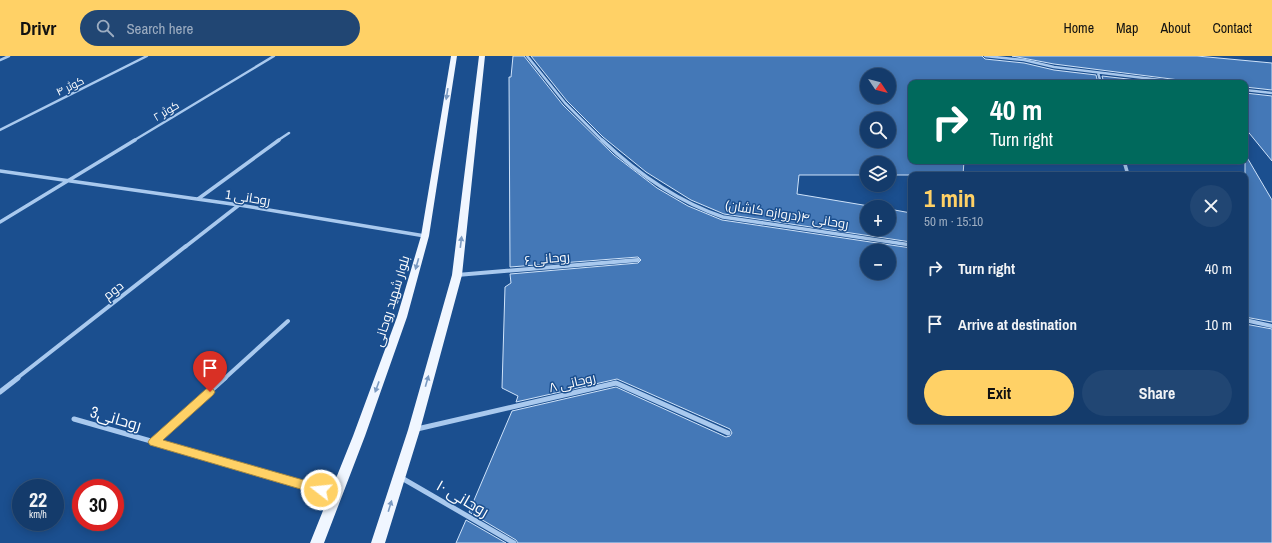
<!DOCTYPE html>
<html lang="en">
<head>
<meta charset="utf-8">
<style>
	body { margin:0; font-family:"Archivo Narrow",Cairo,sans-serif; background:#214673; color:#f1f3f6; height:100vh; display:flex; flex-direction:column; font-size:15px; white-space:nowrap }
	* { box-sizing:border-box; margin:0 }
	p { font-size:13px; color:#9dadc1 }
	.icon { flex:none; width:22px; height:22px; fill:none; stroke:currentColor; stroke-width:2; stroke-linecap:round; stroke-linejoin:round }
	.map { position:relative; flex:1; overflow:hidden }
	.sheet { position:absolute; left:908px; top:116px; width:340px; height:252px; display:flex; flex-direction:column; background:#143b6b; border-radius:8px; box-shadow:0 2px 10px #0003,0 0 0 1px #33557e }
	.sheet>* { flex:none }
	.guide { position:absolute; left:908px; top:24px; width:340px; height:84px; border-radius:8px; box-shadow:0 2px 10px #0003,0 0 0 1px #33557e; background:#00695c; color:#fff; overflow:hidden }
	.needle { width:26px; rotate:125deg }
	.controls { position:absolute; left:860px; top:12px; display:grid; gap:8px }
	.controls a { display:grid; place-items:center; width:36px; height:36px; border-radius:50%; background:#143b6b; box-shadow:0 2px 10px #0003,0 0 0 1px #33557e; font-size:20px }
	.speed { position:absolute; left:12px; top:423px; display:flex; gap:8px; font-size:20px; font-weight:700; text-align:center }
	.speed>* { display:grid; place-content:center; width:52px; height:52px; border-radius:50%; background:#143b6b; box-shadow:0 2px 10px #0003,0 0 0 1px #33557e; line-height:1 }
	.speed small { font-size:10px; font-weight:400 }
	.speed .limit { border:6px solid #d22; background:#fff; color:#111 }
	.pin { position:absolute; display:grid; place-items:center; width:34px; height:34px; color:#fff; margin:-41px -17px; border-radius:50% 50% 50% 0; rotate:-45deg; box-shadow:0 0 4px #0007 }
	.pin .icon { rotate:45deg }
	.me { position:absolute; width:44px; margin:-22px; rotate:286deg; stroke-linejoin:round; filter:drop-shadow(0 0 3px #0008) }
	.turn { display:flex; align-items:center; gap:14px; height:84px; padding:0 16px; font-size:18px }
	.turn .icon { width:52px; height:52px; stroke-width:2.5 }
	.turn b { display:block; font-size:28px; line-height:34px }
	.round { display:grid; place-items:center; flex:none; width:42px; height:42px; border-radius:21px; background:#214673 }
	.overview { display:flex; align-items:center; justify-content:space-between; height:68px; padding:0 16px }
	h1 { font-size:24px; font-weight:700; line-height:30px; color:#ffd166 }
	.button { display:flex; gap:8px; margin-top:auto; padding:8px 16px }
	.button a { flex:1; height:46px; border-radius:24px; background:#ffd166; color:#111; font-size:16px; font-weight:700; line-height:46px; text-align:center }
	.button a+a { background:#214673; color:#f1f3f6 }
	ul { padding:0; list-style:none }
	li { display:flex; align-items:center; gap:12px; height:56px; padding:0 16px }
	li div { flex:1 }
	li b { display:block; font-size:15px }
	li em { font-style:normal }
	header { display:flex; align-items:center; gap:24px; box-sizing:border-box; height:56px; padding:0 20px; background:#ffd166; color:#111 }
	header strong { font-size:19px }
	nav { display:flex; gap:22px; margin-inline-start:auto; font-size:14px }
	.search { width:280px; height:36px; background:#214673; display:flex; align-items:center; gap:10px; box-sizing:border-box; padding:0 14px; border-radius:22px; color:#9dadc1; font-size:15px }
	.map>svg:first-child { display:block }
</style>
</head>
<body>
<header>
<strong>Drivr</strong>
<div class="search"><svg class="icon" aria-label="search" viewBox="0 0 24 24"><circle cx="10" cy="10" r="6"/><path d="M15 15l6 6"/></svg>Search here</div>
<nav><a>Home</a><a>Map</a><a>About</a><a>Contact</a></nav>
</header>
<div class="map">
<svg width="1272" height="487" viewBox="0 0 1272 487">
	<rect width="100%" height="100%" fill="#1b4f8f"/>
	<path fill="#4478b7" stroke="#cfe3fa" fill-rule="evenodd" d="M513 0H524L563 49 614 99 657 132 688 150 722 164 911 192V365H1245V268L1272 273V487H518L516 484 469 456 512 355 616 331 726 381 730 380 732 377 730 373 617 323 516 346 518 340 502 332 505 231 511 227 510 218 638 207 641 204 638 201 510 211 509 21H511ZM867 195H889V217H867Z
		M531 0H982L985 3 1024 7 1054 14 1096 19 1098 27H911V105H964L963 119H889V107H867V119H799L797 138 875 151H867V173H889V153L911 157V186L724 158 691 144 646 116 603 81 567 45ZM867 19H889V41H867ZM867 63H889V85H867Z
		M1012 0H1197L1272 7V34L1245 31V27H1206L1187 25 1054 8Z
		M1102 20 1162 27H1104Z
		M1245 37 1272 40V105L1245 72Z
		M1245 98 1272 144V266L1245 261Z
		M466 464 506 487H456Z"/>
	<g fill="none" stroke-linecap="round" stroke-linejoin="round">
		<path stroke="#a9c9ee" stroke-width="2.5" d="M527 0 565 47 603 85
			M985 0 1024 4 1054 11 1185 27
			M0 4 9 0
			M1098 17 1101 27
			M1245 34 1272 37
			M0 74 147 0
			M133 85 274 0
			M277 85 289 77"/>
		<path stroke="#a9c9ee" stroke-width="3.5" d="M602 84C638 118 676 145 723 161L911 189
			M1124 105 1128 119
			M0 115 239 149 425 180
			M198 143 279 84
			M0 166 135 84
			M185 191 239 149"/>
		<path stroke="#a9c9ee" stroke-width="4" d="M457 219 638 204
			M1245 264 1272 270
			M16 323 186 190
			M224 323 288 265"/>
		<path stroke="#a9c9ee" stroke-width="5" d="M0 336 18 322
			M74 363 336 438
			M417 373 616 327 728 377
			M154 386 225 322
			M400 421 514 487"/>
		<path fill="#f0f6ff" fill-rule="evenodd" d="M451 0H457L429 180 407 261 365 380 324 487H310L353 380 397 261 421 180Z
			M479 0H485L462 219 420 374 385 487H371L408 374 452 219Z"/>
	</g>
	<defs><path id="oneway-solid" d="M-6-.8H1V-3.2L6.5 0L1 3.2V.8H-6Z"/></defs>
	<g fill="#7b9ac1">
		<use href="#oneway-solid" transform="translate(447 38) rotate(99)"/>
		<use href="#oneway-solid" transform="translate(461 186) rotate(-83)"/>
		<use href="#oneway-solid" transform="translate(417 208) rotate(106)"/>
		<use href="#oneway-solid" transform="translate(427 325) rotate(-74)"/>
		<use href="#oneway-solid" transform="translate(377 331) rotate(110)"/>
		<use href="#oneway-solid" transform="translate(390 450) rotate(-73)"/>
	</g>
	<path fill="#ffd166" stroke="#a68842" d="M210 332 213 333 215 336 213 339 163 384 321 429 325 430 327 434 325 438 321 439 150 389 148 386 150 383 206 333Z"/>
	<g text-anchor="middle" stroke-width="3" stroke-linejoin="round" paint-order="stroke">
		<g font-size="11" fill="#fff" stroke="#1b4f8f">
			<text transform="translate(70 30) rotate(-26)" y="4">کوثر ۴</text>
			<text transform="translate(166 55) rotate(-31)" y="4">کوثر ۲</text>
		</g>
		<g font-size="13" fill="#fff" stroke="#1b4f8f">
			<text transform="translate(248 141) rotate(9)" y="5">روحانی 1</text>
			<text transform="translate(787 158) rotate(9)" y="5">روحانی ۴(دروازه کاشان)</text>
			<text transform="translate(547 202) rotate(-5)" y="5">روحانی ۶</text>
			<text transform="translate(113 234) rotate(-38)" y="5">دوم</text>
			<text transform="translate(391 245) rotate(-73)" y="5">بلوار شهید روحانی</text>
			<text transform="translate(572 326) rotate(-13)" y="5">روحانی ۸</text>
		</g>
		<g font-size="16" fill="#fff" stroke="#1b4f8f">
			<text transform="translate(116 362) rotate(16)" y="6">روحانی3</text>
			<text transform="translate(463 442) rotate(30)" y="6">روحانی ۱۰</text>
		</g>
	</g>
</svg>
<div class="controls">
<a><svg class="needle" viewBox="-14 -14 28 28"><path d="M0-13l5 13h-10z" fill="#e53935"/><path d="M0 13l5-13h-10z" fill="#9dadc1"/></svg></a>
<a><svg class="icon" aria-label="search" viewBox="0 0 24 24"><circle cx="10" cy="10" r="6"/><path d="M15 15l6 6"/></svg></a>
<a><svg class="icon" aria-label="layers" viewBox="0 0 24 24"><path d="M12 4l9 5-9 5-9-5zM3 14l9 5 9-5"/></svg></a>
<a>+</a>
<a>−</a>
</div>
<div class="speed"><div>22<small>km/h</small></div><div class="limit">30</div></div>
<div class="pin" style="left:210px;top:336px;background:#d93025"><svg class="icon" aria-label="arrive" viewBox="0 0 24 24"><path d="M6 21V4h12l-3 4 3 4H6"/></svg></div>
<svg class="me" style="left:321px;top:434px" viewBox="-20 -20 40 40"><circle r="17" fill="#ffd166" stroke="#fff" stroke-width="3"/><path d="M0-11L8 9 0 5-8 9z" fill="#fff"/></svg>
<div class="guide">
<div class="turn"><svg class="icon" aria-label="right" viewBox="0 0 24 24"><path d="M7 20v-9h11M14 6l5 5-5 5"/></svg><div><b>40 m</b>Turn right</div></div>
</div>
<section class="sheet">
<div class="overview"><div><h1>1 min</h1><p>50 m · 15:10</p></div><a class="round"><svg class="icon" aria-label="close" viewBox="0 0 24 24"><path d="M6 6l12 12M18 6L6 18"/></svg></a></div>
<ul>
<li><svg class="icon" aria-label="right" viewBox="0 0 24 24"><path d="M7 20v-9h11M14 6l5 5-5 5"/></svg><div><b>Turn right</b></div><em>40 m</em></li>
<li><svg class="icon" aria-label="arrive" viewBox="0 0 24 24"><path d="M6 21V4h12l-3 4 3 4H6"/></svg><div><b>Arrive at destination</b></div><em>10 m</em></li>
</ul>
<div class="button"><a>Exit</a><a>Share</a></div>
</section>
</div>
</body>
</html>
